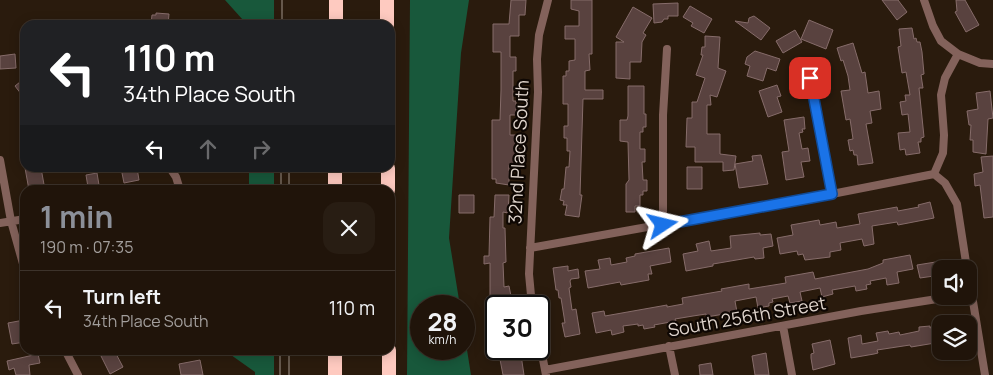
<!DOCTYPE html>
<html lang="en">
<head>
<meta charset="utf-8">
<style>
	body { margin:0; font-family:Manrope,sans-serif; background:#281d13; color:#f1f3f6; height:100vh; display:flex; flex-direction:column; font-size:19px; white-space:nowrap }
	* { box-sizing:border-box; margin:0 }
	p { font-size:16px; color:#a29e9c }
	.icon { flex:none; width:28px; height:28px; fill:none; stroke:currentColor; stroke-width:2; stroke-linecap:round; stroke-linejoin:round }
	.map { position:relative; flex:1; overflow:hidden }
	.drawer { position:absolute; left:20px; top:185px; width:375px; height:170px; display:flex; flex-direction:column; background:#20140a; border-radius:15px; box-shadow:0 2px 12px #0003,0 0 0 1px #3d332b }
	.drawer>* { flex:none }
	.guide { position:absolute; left:20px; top:20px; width:375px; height:152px; border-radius:15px; box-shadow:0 2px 12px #0003,0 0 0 1px #3d332b; background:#202124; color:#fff; overflow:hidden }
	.controls { position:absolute; left:932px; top:260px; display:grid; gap:10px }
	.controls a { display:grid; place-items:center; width:45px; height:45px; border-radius:10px; background:#20140a; box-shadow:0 2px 12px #0003,0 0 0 1px #3d332b; font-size:25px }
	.speed { position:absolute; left:410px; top:295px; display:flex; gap:10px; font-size:25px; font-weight:700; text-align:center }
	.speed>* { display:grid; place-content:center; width:65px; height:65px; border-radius:50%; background:#20140a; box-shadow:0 2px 12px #0003,0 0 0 1px #3d332b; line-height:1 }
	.speed small { font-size:12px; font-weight:400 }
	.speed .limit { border:2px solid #111; border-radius:8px; background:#fff; color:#111 }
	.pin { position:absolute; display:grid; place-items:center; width:42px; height:42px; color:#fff; margin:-21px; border-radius:10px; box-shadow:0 2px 8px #0006 }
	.me { position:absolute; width:55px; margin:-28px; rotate:80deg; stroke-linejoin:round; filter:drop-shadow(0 0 4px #0008) }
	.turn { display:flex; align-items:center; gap:18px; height:105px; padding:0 20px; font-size:22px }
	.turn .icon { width:65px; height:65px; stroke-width:2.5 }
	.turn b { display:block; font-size:35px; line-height:42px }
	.lanes { display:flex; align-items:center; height:48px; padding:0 20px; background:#0003; justify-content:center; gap:25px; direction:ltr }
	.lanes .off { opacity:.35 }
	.round { display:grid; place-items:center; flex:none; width:52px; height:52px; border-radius:15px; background:#281d13 }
	.headline { display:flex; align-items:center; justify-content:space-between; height:85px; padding:0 20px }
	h1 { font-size:30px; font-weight:700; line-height:38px; color:#8c9099 }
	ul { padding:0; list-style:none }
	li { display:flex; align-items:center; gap:15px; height:75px; padding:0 20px; border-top:1px solid #3d332b }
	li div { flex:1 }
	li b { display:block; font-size:19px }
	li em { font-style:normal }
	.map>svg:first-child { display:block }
</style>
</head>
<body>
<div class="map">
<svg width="993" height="375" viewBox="0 0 993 375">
	<rect width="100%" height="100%" fill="#2a1b0d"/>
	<path fill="#18583b" d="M225 0H274V25H243V20Z
		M410 0H469L461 53 449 238 460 306H421V349H464V331L471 375H407Z
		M249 168H274V190H249Z
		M224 350H274V375H255V372Z"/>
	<path fill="#59423f" stroke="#866c6a" d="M511 0H526L525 15H519V36H510V57H516V71H513V101H516V115H510V135H519V148L518 165H509V185L496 183V179H492V120H500L501 90V52H493V24H509Z
		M571 0H592V54H589L590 70 585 71V90H603V99H583L580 195H582L579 217 565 215 567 205H563L564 201 560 200 562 189H564L566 167H569L570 151H567V138H564V126H568V104H563V76H566V71H569V61L575 60V39H565V26H579V11L571 9Z
		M882 0H898L907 12 897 20Z
		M956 0H965L979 25 966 32 955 12 957 11Z
		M678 3V16H668V19H664L662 22 654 23 653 4Z
		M690 6 712 19 704 33 691 26 693 23 683 17Z
		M633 7 652 18 643 33 646 35 642 42 641 62H630V79L616 78V42H624L616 37Z
		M156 13 169 14 168 25 151 24 152 15H156Z
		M754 16 770 28 761 40 735 21 748 23 749 18Z
		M809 20 833 30 826 49 801 39Z
		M912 28 914 39 916 38 917 42H920L922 52 924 74 921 75 923 88H919L924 137 921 138V142H918L920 153 906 155 905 149 900 150 898 133 910 132 908 114 902 115 900 102 906 101 905 95H910L906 72 902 73 898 47 901 46 899 29Z
		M795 30 802 42 783 53 776 41Z
		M705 36 720 37 718 68 726 71 717 97 710 95 711 105H707V134H720V154L736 156 734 170 723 171V162H695V147H686L687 118H692V102H697L705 78 696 75 703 55H701L702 47H705Z
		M853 43 862 73 865 72 868 93 879 91 881 109 870 111 872 123 866 124 873 163 858 165 857 155H854L853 150 850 151 848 140 853 139 850 119 846 120 841 91 850 90 848 76 843 60 841 61 837 48Z
		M755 51 780 59 776 71 767 68 763 81 747 76 750 66 745 64 747 57Z
		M15 54 16 68 0 69V56Z
		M25 78V99L15 86Z
		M777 85 781 96 777 97 782 112 768 117 759 91Z
		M628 86H644V114H646V127H643V132H640V149H645V162H642L643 180H647V191H643V195H640V206H635V212H626V184L629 180 628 142 620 141V120H627L628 116Z
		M990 91 993 118 988 119 986 154 973 152V140H970L971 125H969L967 111 978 109 976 93Z
		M804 117 805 129H802L803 132 799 133 802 149 808 148 810 161 801 162 804 177 786 180 782 152 789 151 784 120Z
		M761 155 768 184 739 188 735 164 753 161 752 156Z
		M993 156V217L984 218 980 185 975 186 974 174 983 172 981 157Z
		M687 167H702V189H687Z
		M25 168H41L45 190H29Z
		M121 168H137L139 180 124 183Z
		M97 173 99 185 88 187 86 175Z
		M459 195H474V213H459Z
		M495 195H509L508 213 503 212V228H505L506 262 503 263 504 287 509 286 513 306H493L490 297V263L484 264V256H489L490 217H494Z
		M930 202 934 218 898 225 897 222 872 226 874 244 864 246 862 239 840 243 841 250 830 252V257L805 260 803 254 798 255 797 251 780 254 777 238 793 235 791 225 819 220 820 225 836 222 837 228 860 224 858 214 897 207 898 211 919 207 918 205Z
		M760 233V235L771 234 773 246 763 248 764 258 755 259 754 257 713 264V266L686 271 683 254 698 251 696 244 709 241 711 251 731 248 730 236Z
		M669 248 671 262 650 266 652 274H648L649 280 621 285 620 282 588 288 585 271 600 269 598 260 610 258 611 265 627 262 626 258 635 256V254Z
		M910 255 913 269 897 272 899 283 887 285 886 278 870 281 871 284 866 285 867 289 856 291 855 286 832 290 833 294 822 297 820 288 800 292 802 301 790 303 788 296 772 299 773 302 769 303V306L758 308 756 297 735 301 737 312 706 317V314L693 316 675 319 676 321 654 325 655 327 644 329 643 325 638 326V324L623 326 624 332 612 335 611 330 596 333 592 313 604 311 605 316 667 305V307L683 304 682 298 722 291 721 289 749 284V289L786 283 785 277 813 272 815 279 868 269 883 263V260Z
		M948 260 949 269H941V275L920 278 917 265Z
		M568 266V271L578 269 579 278 571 279 570 281 571 287 569 288 572 310 576 309 580 334 565 337 562 323H565L561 298H559L558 290H556L553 268Z
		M496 315V343H492L487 316Z
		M24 320 25 342 12 344 8 323Z
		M941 323V342L911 347 910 345 877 350 878 353 874 354 851 358 848 338 861 335 862 344 878 341 876 333 888 331 889 334 899 332 900 335 919 331V327L930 326V328Z
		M830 340 835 364 813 370 811 358V354L814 353 812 344Z
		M498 349H517L518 355H521L524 375H503Z
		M112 350H114L123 367 110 374 101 356Z
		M766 353 769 375H755L752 356Z
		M38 354 40 363 29 365 30 375H16L14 368 9 370 7 361Z
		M200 360 203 375H181L179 364Z
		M711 363 713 375H700L699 365Z"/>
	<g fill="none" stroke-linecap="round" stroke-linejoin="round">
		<path stroke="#83625b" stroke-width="8" d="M924 0 933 26 941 41 958 54 945 78 941 95 944 135 943 153 934 174
			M958 54 980 63 993 64
			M810 78 832 194
			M0 160 11 221 25 271
			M170 168 176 177 180 190
			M934 174 945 183 957 204 967 269
			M0 223 25 219
			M663 225V115L667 49
			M530 248 832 194 934 174
			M969 277 985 375
			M532 306 529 274 538 92 537 59 539 35 548 0
			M783 326 792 375
			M539 339 546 375
			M669 346 675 375
			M65 350 78 375
			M545 370 861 311 956 296"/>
		<path stroke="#fecac0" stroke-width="14" d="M336 0V25
			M387 0V25
			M388 168V190
			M335 190V168
			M389 350V375
			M335 375V350"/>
		<path stroke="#a2968c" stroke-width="1" d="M282 25V0
			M289 168V190
			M281 190V168
			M280 375V350
			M289 375V350"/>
	</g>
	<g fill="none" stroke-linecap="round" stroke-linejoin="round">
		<defs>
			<path id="route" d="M663 225 832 194 810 78"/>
		</defs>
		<use href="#route" stroke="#114b97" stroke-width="12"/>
		<use href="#route" stroke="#1a73e8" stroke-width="9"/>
	</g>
	<g text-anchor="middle" stroke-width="4.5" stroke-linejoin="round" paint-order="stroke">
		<g font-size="18" fill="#ded3cb" stroke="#0e0703">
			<text transform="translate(519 152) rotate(-87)" y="6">32nd Place South</text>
			<text transform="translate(747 317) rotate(-10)" y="6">South 256th Street</text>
		</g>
	</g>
</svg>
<div class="controls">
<a><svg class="icon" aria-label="sound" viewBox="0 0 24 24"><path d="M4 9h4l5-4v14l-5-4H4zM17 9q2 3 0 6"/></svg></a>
<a><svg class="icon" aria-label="layers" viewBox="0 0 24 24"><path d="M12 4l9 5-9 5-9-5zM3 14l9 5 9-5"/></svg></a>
</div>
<div class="speed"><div>28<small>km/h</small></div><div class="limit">30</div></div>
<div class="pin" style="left:810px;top:78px;background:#d93025"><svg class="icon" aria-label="arrive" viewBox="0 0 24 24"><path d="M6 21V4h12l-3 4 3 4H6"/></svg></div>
<svg class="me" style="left:663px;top:225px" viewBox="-20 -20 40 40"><path d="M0-17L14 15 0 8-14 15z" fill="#1a73e8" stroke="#fff" stroke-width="4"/></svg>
<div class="guide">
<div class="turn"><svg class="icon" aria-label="left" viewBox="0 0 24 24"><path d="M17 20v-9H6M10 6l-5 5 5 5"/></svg><div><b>110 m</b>34th Place South</div></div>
<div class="lanes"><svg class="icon" aria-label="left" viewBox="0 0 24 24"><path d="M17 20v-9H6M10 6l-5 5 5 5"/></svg><svg class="icon off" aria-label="ahead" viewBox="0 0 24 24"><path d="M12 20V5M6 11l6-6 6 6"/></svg><svg class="icon off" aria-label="right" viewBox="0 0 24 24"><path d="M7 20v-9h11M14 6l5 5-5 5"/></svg></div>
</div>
<section class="drawer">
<div class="headline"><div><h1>1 min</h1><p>190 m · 07:35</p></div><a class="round"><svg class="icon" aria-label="close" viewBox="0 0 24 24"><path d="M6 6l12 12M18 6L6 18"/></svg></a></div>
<ul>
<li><svg class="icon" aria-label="left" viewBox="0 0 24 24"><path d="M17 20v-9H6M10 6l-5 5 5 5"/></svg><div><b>Turn left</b><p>34th Place South</p></div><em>110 m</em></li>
</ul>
</section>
</div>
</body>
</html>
